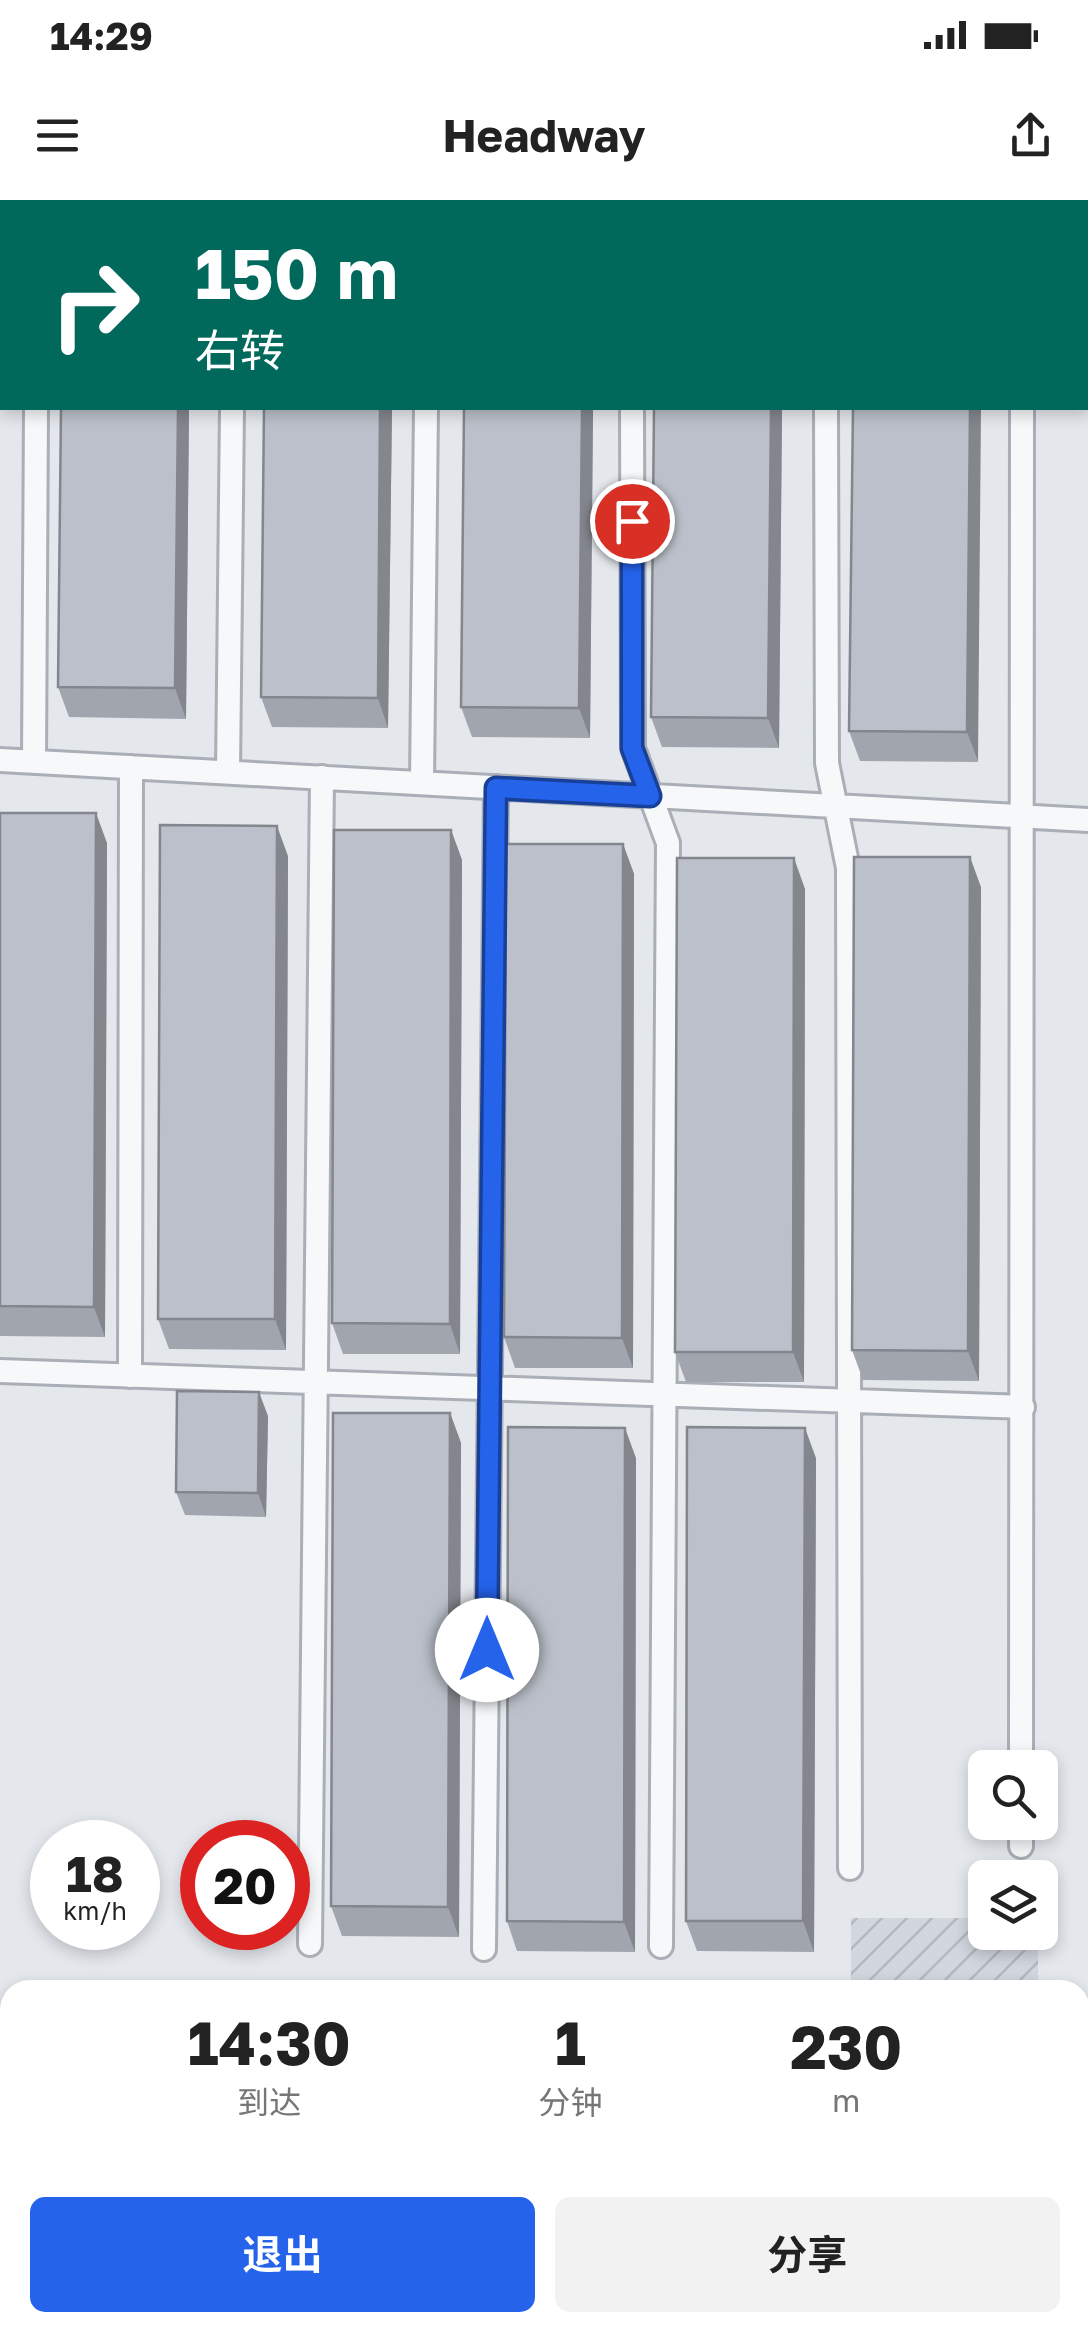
<!DOCTYPE html>
<html lang="zh">
<head>
<meta charset="utf-8">
<style>
	body { margin:0; font-family:"Golos Text","Noto Sans SC",sans-serif; background:#f2f2f2; color:#222; height:100vh; display:flex; flex-direction:column; font-size:38px; white-space:nowrap }
	* { box-sizing:border-box; margin:0 }
	p { font-size:32px; color:#767676 }
	.icon { flex:none; width:55px; height:55px; fill:none; stroke:currentColor; stroke-width:2; stroke-linecap:round; stroke-linejoin:round }
	.map { position:relative; flex:1; overflow:hidden }
	.details { position:absolute; left:0px; top:1780px; width:1090px; height:352px; display:flex; flex-direction:column; background:#fff; border-radius:30px 30px 0 0; box-shadow:0 5px 15px #0003 }
	.details>* { flex:none }
	.top-card { position:absolute; left:0px; top:0px; width:1090px; height:210px; box-shadow:0 5px 15px #0003; background:#00695c; color:#fff; overflow:hidden }
	.tools { position:absolute; left:968px; top:1550px; display:grid; gap:20px }
	.tools a { display:grid; place-items:center; width:90px; height:90px; border-radius:15px; background:#fff; box-shadow:0 5px 15px #0003; font-size:50px }
	.speed { position:absolute; left:30px; top:1620px; display:flex; gap:20px; font-size:50px; font-weight:700; text-align:center }
	.speed>* { display:grid; place-content:center; width:130px; height:130px; border-radius:50%; background:#fff; box-shadow:0 5px 15px #0003; line-height:1 }
	.speed small { font-size:25px; font-weight:400 }
	.speed .limit { border:15px solid #d22; background:#fff; color:#111 }
	.pin { position:absolute; display:grid; place-items:center; width:85px; height:85px; color:#fff; margin:-42px; border:5px solid #fff; border-radius:50%; box-shadow:0 2px 10px #0007 }
	.me { position:absolute; width:110px; margin:-55px; rotate:0deg; stroke-linejoin:round; filter:drop-shadow(0 0 8px #0008) }
	.turn { display:flex; align-items:center; gap:35px; height:210px; padding:0 30px; font-size:45px }
	.turn .icon { width:130px; height:130px; stroke-width:2.5 }
	.turn b { display:block; font-size:70px; line-height:85px }
	.eta { display:flex; justify-content:space-evenly; align-items:center; height:170px; text-align:center }
	.eta b { font-size:60px; font-weight:700; line-height:70px }
	.button { display:flex; gap:20px; margin-top:auto; padding:20px 30px }
	.button a { flex:1; height:115px; border-radius:15px; background:#2563eb; color:#fff; font-size:40px; font-weight:700; line-height:115px; text-align:center }
	.button a+a { background:#f2f2f2; color:#222 }
	.status { display:flex; justify-content:space-between; align-items:center; height:70px; padding:0 50px; background:#fff; direction:ltr }
	.status svg { height:28px; fill:currentColor }
	header { display:flex; justify-content:space-between; align-items:center; height:130px; padding:0 30px; background:#fff; font-size:45px; font-weight:700 }
	.map>svg:first-child { display:block }
</style>
</head>
<body>
<div class="status"><b>14:29</b><svg viewBox="0 0 49 12"><path d="M0 12V9h3v3zM5 12V6h3v6zM10 12V3h3v9zM15 12V0h3v12zM26 1h20v11H26zM47 4h2v5h-2z"/></svg></div>
<header><svg class="icon" aria-label="menu" viewBox="0 0 24 24"><path d="M4 6h16M4 12h16M4 18h16"/></svg>Headway<svg class="icon" aria-label="share" viewBox="0 0 24 24"><path d="M12 15V3M7 8l5-5 5 5M5 13v7h14v-7"/></svg></header>
<div class="map">
<svg width="1088" height="2131" viewBox="0 0 1088 2131">
	<defs>
		<pattern id="industrial-furrows" width="10" height="10" patternUnits="userSpaceOnUse" patternTransform="scale(2.5)"><rect width="10" height="10" fill="#d2d6de"/><path d="M-1 1l2-2M0 10L10 0M9 11l2-2" fill="none" stroke="#b4b8c0"/></pattern>
	</defs>
	<rect width="100%" height="100%" fill="#e4e7ec"/>
	<path fill="url(#industrial-furrows)" d="M851 1718H985V1732L1038 1733V1790H364V1786L851 1788Z
		M363 2123 1037 2122V2131H363Z"/>
	<g fill="none" stroke-linecap="round" stroke-linejoin="round">
		<defs>
			<path id="service" d="M632 0V2
				M825 0V2
				M1022 0V2
				M38 2V0
				M234 2V0
				M428 2V0
				M632 208 633 548 668 643 661 1746
				M826 208 827 563 848 668 850 1668
				M0 560 1088 620
				M34 562 36 208
				M228 572 232 208
				M422 583 426 208
				M0 1171 1023 1207
				M130 1176 131 567
				M1021 1568 1022 208
				M1021 1646V1622
				M310 1744 322 577
				M484 1749 496 587"/>
		</defs>
		<use href="#service" stroke="#a9aeb7" stroke-width="28"/>
		<use href="#service" stroke="#f7f8fa" stroke-width="22"/>
	</g>
	<path fill="#a1a5ae" d="M61 208H189L186 519 69 517 58 487Z
		M392 208 388 528 272 527 261 497Z
		M593 208 590 538 472 537 461 507Z
		M654 208H782L779 548 662 547 651 517Z
		M853 208 978 562 860 561 849 531Z
		M0 613 107 643 105 1137 0 1136Z
		M451 630 462 660 460 1154H343L332 1123Z
		M623 644 634 674 633 1168H515L504 1137Z
		M288 656 286 1150 169 1149 158 1119Z
		M981 687 979 1181 863 1180 852 1150Z
		M805 689 804 1182H686L675 1152Z
		M450 1213 461 1243 459 1737 342 1736 331 1706Z
		M268 1216 266 1317 185 1315 176 1292Z
		M636 1258 635 1752 517 1751 507 1721Z
		M816 1258 814 1752 697 1751 686 1721Z"/>
	<path fill="#83868d" d="M178 208H189L186 519 175 488Z
		M380 208H392L388 528 378 498Z
		M582 208H593L590 538 579 508Z
		M771 208H782L779 548 768 518Z
		M970 208H981L978 562 967 532Z
		M96 613 107 643 105 1137 94 1107Z
		M277 626 288 656 286 1150 275 1119Z
		M451 630 462 660 460 1154 450 1124Z
		M623 644 634 674 633 1168 622 1138Z
		M970 657 981 687 979 1181 968 1151Z
		M794 658 805 689 804 1182 793 1152Z
		M259 1192 268 1216 266 1317 258 1293Z
		M450 1213 461 1243 459 1737 448 1707Z
		M625 1228 636 1258 635 1752 624 1722Z
		M805 1228 816 1258 814 1752 803 1721Z"/>
	<path fill="#bbc0ca" stroke="#83868d" stroke-width="2.5" d="M65 0H183V2H65Z
		M264 0H381V2H264Z
		M468 0H586V2H468Z
		M662 0H780V2H662Z
		M858 0H975V2H858Z
		M61 208H178L175 488 58 487Z
		M264 208H380L378 498 261 497Z
		M464 208H582L579 508 461 507Z
		M654 208H771L768 518 651 517Z
		M853 208H970L967 532 849 531Z
		M0 613H96L94 1107 0 1106Z
		M160 625 277 626 275 1119H158Z
		M334 630H451L450 1124 332 1123Z
		M506 644H623L622 1138 504 1137Z
		M854 657H970L968 1151 852 1150Z
		M677 658H794L793 1152H675Z
		M177 1191 259 1192 258 1293 176 1292Z
		M333 1213H450L448 1707 331 1706Z
		M508 1227 625 1228 624 1722 507 1721Z
		M687 1227 805 1228 803 1721H686Z"/>
	<g fill="none" stroke-linecap="round" stroke-linejoin="round">
		<defs>
			<path id="route" d="M487 1450 496 588 650 596 632 548V321"/>
		</defs>
		<use href="#route" stroke="#184099" stroke-width="25"/>
		<use href="#route" stroke="#2563eb" stroke-width="18"/>
	</g>
</svg>
<div class="tools">
<a><svg class="icon" aria-label="search" viewBox="0 0 24 24"><circle cx="10" cy="10" r="6"/><path d="M15 15l6 6"/></svg></a>
<a><svg class="icon" aria-label="layers" viewBox="0 0 24 24"><path d="M12 4l9 5-9 5-9-5zM3 14l9 5 9-5"/></svg></a>
</div>
<div class="speed"><div>18<small>km/h</small></div><div class="limit">20</div></div>
<div class="pin" style="left:632px;top:321px;background:#d93025"><svg class="icon" aria-label="arrive" viewBox="0 0 24 24"><path d="M6 21V4h12l-3 4 3 4H6"/></svg></div>
<svg class="me" style="left:487px;top:1450px" viewBox="-20 -20 40 40"><circle r="19" fill="#fff"/><path d="M0-13L10 11 0 6-10 11z" fill="#2563eb"/></svg>
<div class="top-card">
<div class="turn"><svg class="icon" aria-label="right" viewBox="0 0 24 24"><path d="M7 20v-9h11M14 6l5 5-5 5"/></svg><div><b>150 m</b>右转</div></div>
</div>
<section class="details">
<div class="eta">
<div><b>14:30</b><p>到达</p></div>
<div><b>1</b><p>分钟</p></div>
<div><b>230</b><p>m</p></div>
</div>
<div class="button"><a>退出</a><a>分享</a></div>
</section>
</div>
</body>
</html>
